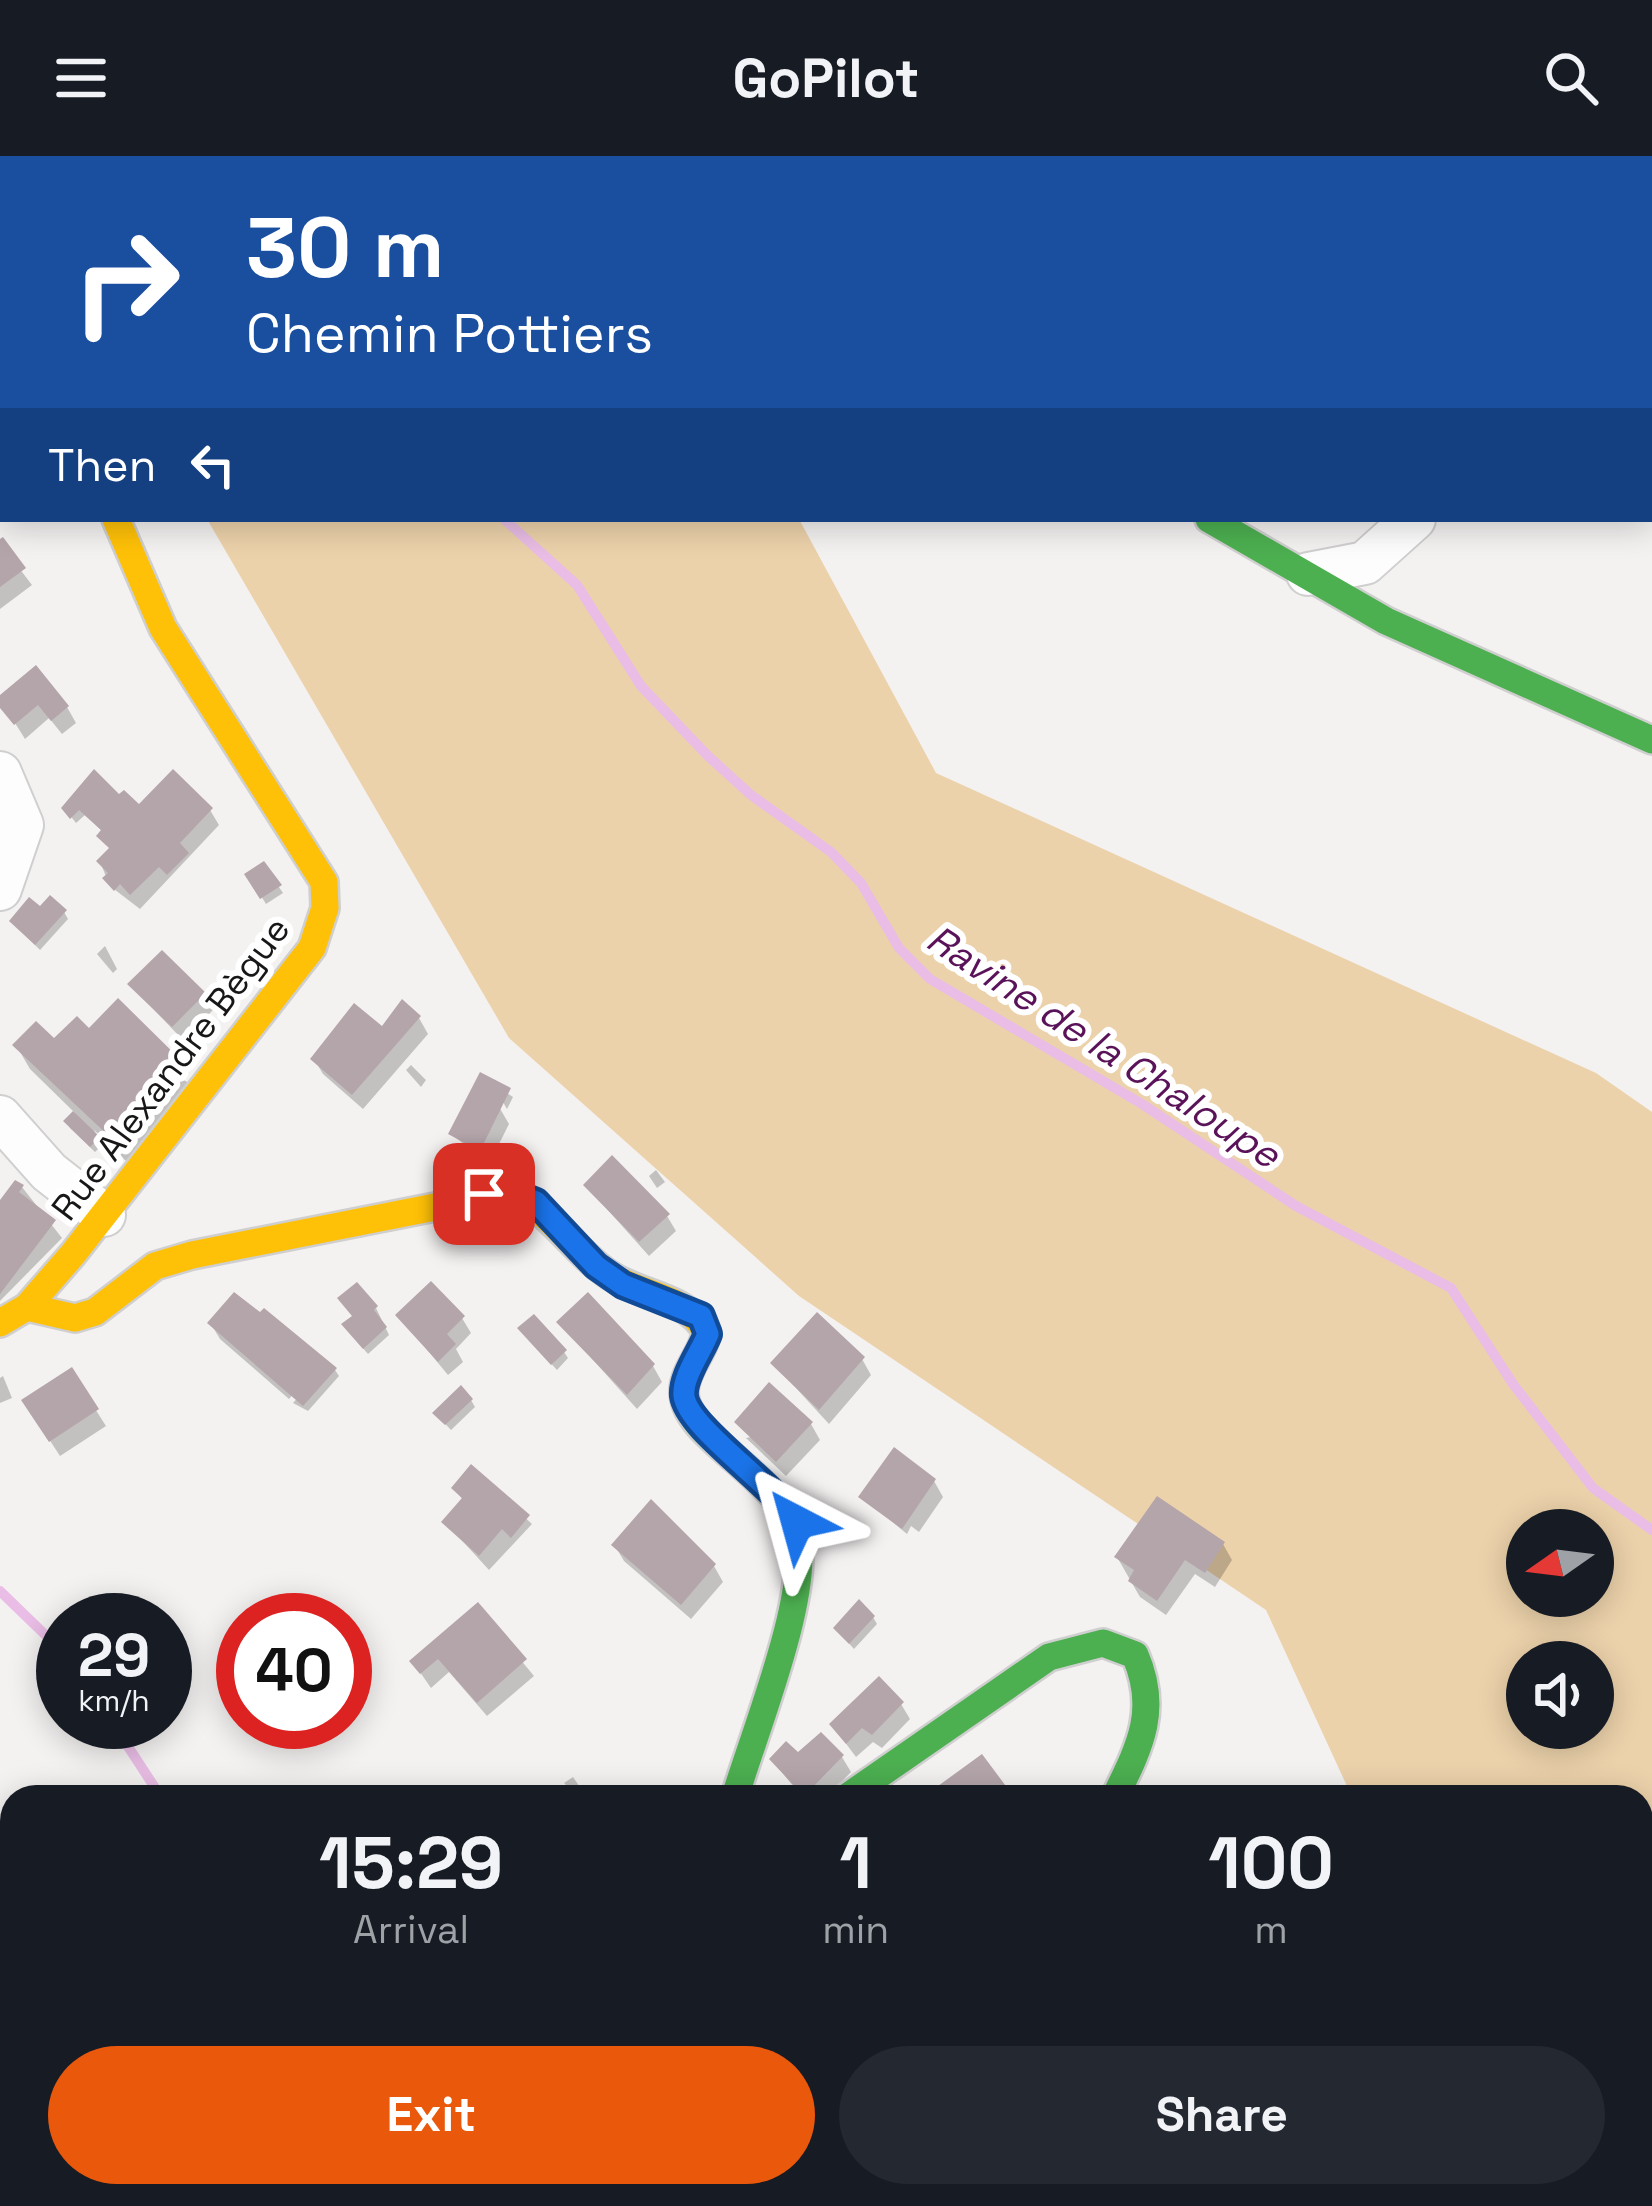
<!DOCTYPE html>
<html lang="en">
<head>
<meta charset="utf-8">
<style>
	body { margin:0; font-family:"Space Grotesk",sans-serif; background:#242831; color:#f1f3f6; height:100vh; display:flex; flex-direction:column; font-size:45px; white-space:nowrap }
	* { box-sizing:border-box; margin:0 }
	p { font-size:39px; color:#9ea1a6 }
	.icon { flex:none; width:66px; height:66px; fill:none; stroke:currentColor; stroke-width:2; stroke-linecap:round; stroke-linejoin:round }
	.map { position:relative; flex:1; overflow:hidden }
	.panel { position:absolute; left:0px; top:1629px; width:1653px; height:423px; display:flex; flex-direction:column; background:#171b24; border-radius:36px 36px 0 0; box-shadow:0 6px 30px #0003 }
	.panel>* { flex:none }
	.banner { position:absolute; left:0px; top:0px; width:1653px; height:366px; box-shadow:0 6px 30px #0003; background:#1a4fa0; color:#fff; overflow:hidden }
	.needle { width:78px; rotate:256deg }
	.tools { position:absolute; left:1506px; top:1353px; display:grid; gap:24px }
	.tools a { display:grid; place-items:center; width:108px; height:108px; border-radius:50%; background:#171b24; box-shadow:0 6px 30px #0003; font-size:60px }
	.speed { position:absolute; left:36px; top:1437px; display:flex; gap:24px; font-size:60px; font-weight:700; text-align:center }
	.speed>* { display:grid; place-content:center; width:156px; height:156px; border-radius:50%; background:#171b24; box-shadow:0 6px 30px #0003; line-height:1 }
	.speed small { font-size:30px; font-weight:400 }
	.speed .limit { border:18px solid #d22; background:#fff; color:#111 }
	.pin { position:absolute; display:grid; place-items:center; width:102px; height:102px; color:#fff; margin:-51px; border-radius:24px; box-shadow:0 6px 18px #0006 }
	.me { position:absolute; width:132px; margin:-66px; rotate:321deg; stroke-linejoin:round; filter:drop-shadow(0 0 9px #0008) }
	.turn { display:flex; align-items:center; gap:42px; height:252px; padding:0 48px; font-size:54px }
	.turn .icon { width:156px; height:156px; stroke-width:2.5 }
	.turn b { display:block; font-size:84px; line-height:102px }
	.then { display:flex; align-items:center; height:114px; padding:0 48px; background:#0003; gap:24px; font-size:45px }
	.eta { display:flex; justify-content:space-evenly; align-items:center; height:204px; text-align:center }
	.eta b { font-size:72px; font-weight:700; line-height:84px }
	.cta { display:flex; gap:24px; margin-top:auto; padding:24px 48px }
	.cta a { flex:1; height:138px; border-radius:72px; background:#ea580c; color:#fff; font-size:48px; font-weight:700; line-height:138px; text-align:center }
	.cta a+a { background:#242831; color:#f1f3f6 }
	header { display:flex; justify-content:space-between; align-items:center; height:156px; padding:0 48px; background:#171b24; font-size:54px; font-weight:700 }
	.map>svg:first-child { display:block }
</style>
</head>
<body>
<header><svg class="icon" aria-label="menu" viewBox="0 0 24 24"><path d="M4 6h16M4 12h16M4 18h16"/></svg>GoPilot<svg class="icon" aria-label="search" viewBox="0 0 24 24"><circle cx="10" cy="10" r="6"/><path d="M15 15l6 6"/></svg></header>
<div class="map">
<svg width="1652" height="2050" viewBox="0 0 1652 2050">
	<rect width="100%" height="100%" fill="#f4f1f1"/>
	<path fill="#ecd2ab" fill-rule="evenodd" d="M0 0H672V3H3V161Z
		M207 363H799L936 617 1596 917 1652 956V1788L1641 1792V1641H1352L1266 1454 799 1140 509 882ZM1527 1374H1593V1440H1527ZM1527 1506H1593V1572H1527Z"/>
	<path fill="#0003" d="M0 387 32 429 0 453Z
		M0 543 67 551 76 567 62 578 49 562 25 583Z
		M117 640 139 653 210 654 219 669 140 753 110 730 100 706 111 694 101 674 85 659 76 667 65 653Z
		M264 709 283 737 266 748 248 719Z
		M40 754 64 756 68 763 40 794 12 766Z
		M105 790 117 813 113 817 97 798Z
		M130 829 204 839 213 854 183 884Z
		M419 862 428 878 363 953 323 918 314 903Z
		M87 874 197 931 126 1005 94 974 101 990 95 996 70 972 66 965 75 957 30 913 16 889 54 886Z
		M411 909 426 924 421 931 406 914Z
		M481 920 513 941 507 953 500 941 495 944 509 968 489 1008 451 978Z
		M656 1014 665 1026 657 1032 649 1020Z
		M22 1031 62 1082 0 1145V1049Z
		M606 1052 667 1060 676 1075 649 1100Z
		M235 1140 261 1160 265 1156 335 1214 339 1220 308 1255 293 1247 326 1209 322 1204 289 1243 220 1183 211 1168Z
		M376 1152 389 1179 368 1198 348 1175Z
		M399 1160 462 1162 471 1177 456 1193 463 1206 448 1219Z
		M560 1167 653 1210 662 1226 637 1253Z
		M525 1179 564 1196 568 1202 557 1214Z
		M862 1203 871 1219 829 1268 773 1207Z
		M71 1215 106 1270 60 1300 34 1260Z
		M3 1220 12 1242 0 1247V1222Z
		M471 1244 475 1251 451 1274 435 1257Z
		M811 1268 820 1284 786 1320 746 1282Z
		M471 1312 532 1368 489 1414 445 1366 464 1345 454 1333Z
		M934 1325 943 1341 919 1376 911 1370 907 1378 862 1341Z
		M1223 1388 1232 1404 1215 1431 1195 1418 1166 1459 1140 1441 1117 1401Z
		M615 1390 714 1410 723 1426 691 1463 624 1405Z
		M477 1451 534 1520 487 1560 449 1516 431 1532 413 1506Z
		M873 1461 877 1468 854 1493 836 1473Z
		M901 1548 910 1563 882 1592 873 1586 856 1601 832 1569Z
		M798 1600 842 1601 851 1616 827 1641H802L772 1604Z
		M573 1621 584 1637 578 1641 564 1627Z
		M652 2040H670L662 2049Z
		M984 2040H1011L1005 2050H986Z
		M1032 2040H1042L1060 2050H1050Z
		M1054 2040H1075L1080 2050H1072Z
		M1451 2040H1506L1499 2050H1464Z"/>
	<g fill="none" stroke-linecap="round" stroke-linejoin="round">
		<path stroke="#e9bde5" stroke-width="10" d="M319 0 320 3
			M504 363 577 429 641 530 708 600 751 639 831 696 861 727 899 792 930 823 1142 948 1296 1050 1451 1132 1513 1228 1593 1332 1652 1374
			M0 1435 63 1496
			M112 1566 161 1641
			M0 2037 12 2035
			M63 2040 84 2050
			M806 2040 816 2050"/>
	</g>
	<path fill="#b4a5aa" d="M3 381 26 412 0 431V383Z
		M36 509 69 550 51 565 38 549 14 569 0 552V539Z
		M94 613 119 638 124 634 139 648 173 613 213 652 180 687 189 697 167 719 159 711 130 739 120 728 114 735 102 722 108 717 96 705 109 692 96 680 101 674 79 654 70 663 61 652Z
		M264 705 282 729 260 743 244 718Z
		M50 739 67 754 35 789 9 765 29 741 40 750Z
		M162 794 206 837 172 871 127 828Z
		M118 842 190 913 142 964 136 959 111 982 12 889 36 865 54 882 77 860 89 872Z
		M402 843 421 860 352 939 310 903 354 847 382 870Z
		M480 916 511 932 480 995 448 978Z
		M73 955 100 981 90 991 63 965Z
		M612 999 670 1058 639 1086 583 1029Z
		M15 1024 24 1029 19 1036 56 1064 0 1138V1044Z
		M431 1125 465 1160 447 1178 456 1188 438 1206 395 1159Z
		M357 1126 378 1150 374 1154 387 1171 363 1193 341 1168 352 1160 337 1142Z
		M234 1136 260 1156 264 1152 337 1212 303 1250 207 1167Z
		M588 1136 655 1208 627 1239 556 1166Z
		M817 1156 865 1201 819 1254 770 1207Z
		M534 1158 567 1194 551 1209 517 1172Z
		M72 1211 99 1253 49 1286 21 1244Z
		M769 1226 813 1266 776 1306 734 1266Z
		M461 1229 473 1243 445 1269 432 1257Z
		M894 1291 936 1323 902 1373 858 1341Z
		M471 1308 530 1359 511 1382 502 1373 479 1400 441 1366 462 1342 451 1332Z
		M1157 1340 1225 1386 1205 1417 1185 1404 1157 1445 1128 1425 1134 1414 1114 1401Z
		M651 1343 716 1408 681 1449 611 1389Z
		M859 1443 875 1460 849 1488 833 1472Z
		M478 1446 527 1503 477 1547 438 1503 420 1518 409 1505Z
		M879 1520 904 1546 872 1579 862 1572 846 1588 829 1568Z
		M821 1576 844 1599 804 1640 769 1603 786 1585 798 1596Z
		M982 1598 1014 1641H946L938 1630Z"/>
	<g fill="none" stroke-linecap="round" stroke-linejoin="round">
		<defs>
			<path id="street" d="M1523 3 1524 0
				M1308 418 1365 407 1414 363
				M0 617 22 669 0 733
				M0 961 49 1016 104 1059
				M1191 2050V2040"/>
			<path id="fast" d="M1209 363 1386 465 1652 584
				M706 1175C706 1194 685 1212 684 1234 682 1283 782 1317 797 1383 810 1440 753 1580 735 1641
				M847 1641 1049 1501 1103 1487 1135 1499C1159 1554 1140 1590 1115 1641"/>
			<path id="slow" d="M714 0 720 3
				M27 1151 75 1162 95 1156 155 1110 192 1099 511 1036C552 1056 574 1096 611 1120 643 1140 687 1141 706 1175
				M0 1167 27 1151 73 1098 312 792 325 752 324 726 163 472 116 363"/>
			<path id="jam" d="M875 3 879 0
				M0 55 3 62"/>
		</defs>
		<use href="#street" stroke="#d0cfcf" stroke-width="46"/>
		<use href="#fast" stroke="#d0cfcf" stroke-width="32"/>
		<use href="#slow" stroke="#d0cfcf" stroke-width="32"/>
		<use href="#jam" stroke="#d0cfcf" stroke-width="32"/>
		<use href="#street" stroke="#fdfdfd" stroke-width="42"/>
		<use href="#fast" stroke="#4caf50" stroke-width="27"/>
		<use href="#slow" stroke="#ffc107" stroke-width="27"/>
		<use href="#jam" stroke="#c62828" stroke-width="27"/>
	</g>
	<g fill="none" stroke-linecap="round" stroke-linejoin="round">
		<defs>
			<path id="route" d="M484 1038 511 1036 536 1046 596 1110 623 1129 701 1160 708 1178C701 1196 682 1221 684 1240 688 1272 775 1329 797 1366"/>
		</defs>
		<use href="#route" stroke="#114b97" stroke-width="30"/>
		<use href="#route" stroke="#1a73e8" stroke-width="21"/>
	</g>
	<g text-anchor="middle" stroke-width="12" stroke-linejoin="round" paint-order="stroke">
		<g font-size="36" fill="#181616" stroke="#fff">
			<text transform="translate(170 912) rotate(-53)" y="13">Rue Alexandre Bègue</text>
		</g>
		<g font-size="39" font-style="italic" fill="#5a1359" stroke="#fff">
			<text transform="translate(1104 890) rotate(33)" y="14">Ravine de la Chaloupe</text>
		</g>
	</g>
</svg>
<div class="tools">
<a><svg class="needle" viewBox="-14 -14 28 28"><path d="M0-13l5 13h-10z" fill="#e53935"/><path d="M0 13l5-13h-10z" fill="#9ea1a6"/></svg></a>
<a><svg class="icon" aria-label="sound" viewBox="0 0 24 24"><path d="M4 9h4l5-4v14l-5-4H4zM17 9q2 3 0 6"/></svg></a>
</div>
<div class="speed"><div>29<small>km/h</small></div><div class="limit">40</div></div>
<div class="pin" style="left:484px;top:1038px;background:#d93025"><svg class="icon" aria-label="arrive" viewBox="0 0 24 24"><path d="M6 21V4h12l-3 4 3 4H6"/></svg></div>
<svg class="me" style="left:797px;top:1366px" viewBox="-20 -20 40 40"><path d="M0-17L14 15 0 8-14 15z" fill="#1a73e8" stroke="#fff" stroke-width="4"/></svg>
<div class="banner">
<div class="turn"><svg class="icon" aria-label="right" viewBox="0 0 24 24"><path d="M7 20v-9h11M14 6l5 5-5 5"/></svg><div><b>30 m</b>Chemin Pottiers</div></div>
<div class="then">Then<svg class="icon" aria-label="left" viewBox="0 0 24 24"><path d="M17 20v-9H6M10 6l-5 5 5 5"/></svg></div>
</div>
<section class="panel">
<div class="eta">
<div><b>15:29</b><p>Arrival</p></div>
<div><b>1</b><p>min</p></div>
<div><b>100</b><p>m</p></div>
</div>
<div class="cta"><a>Exit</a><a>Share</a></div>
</section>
</div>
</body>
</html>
